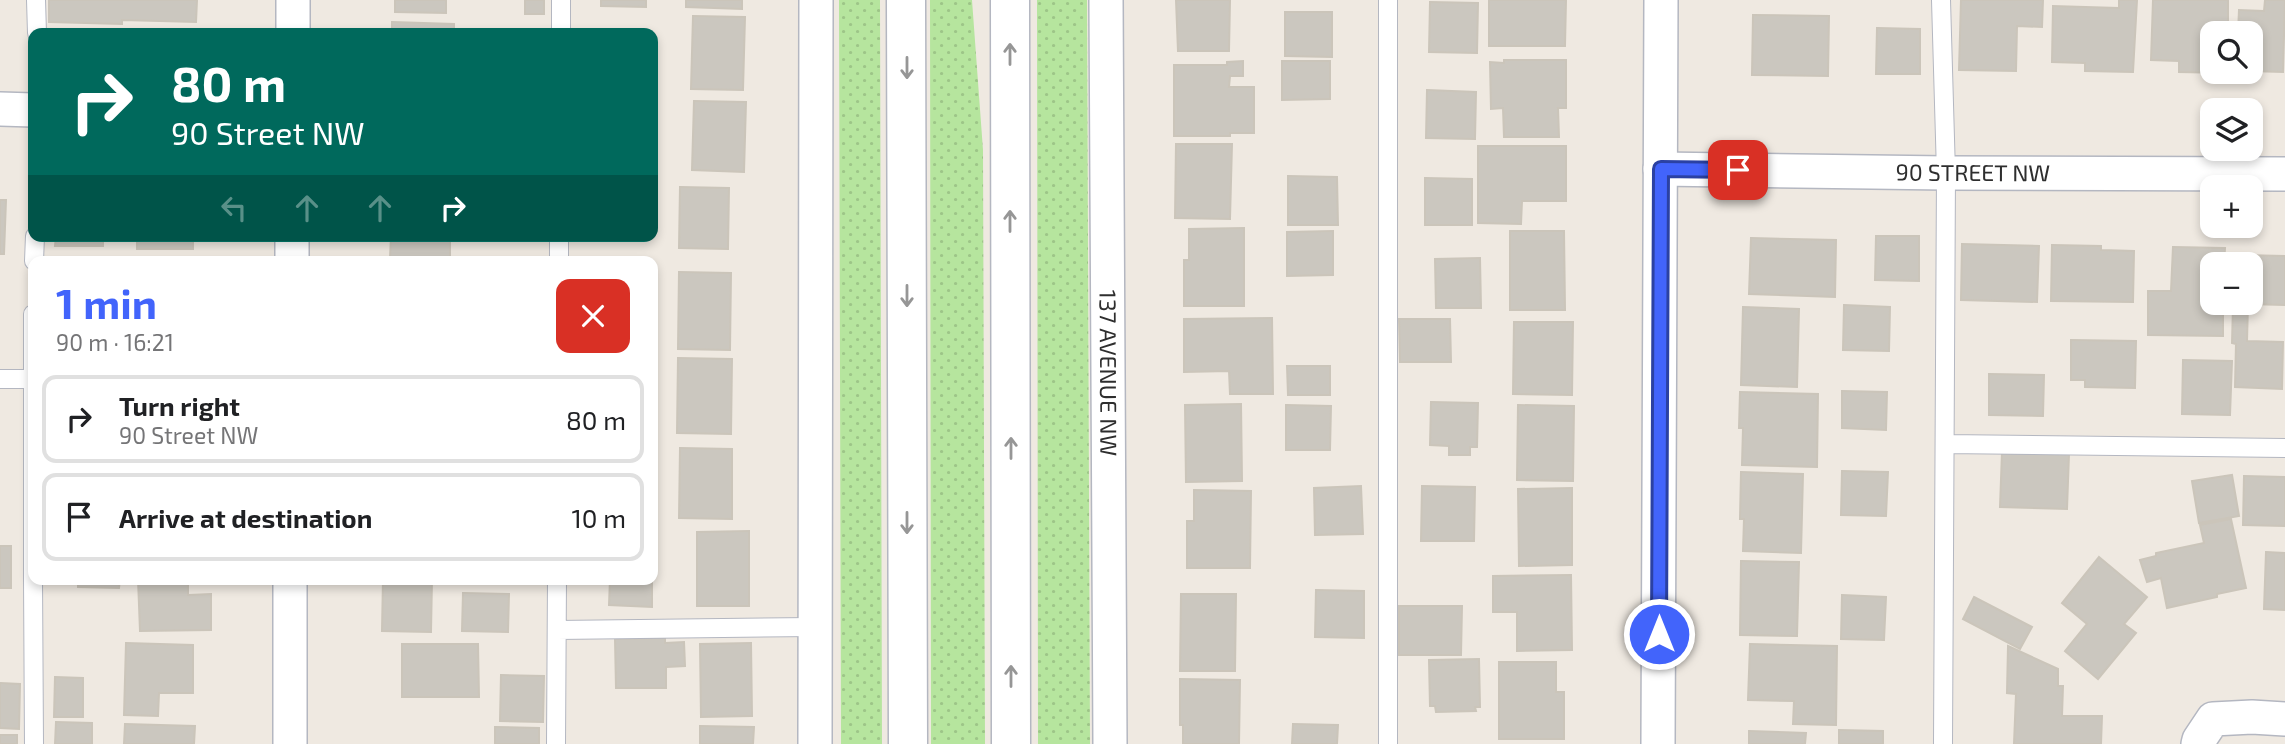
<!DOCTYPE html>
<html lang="en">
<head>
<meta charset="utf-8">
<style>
	body { margin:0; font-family:"Exo 2",sans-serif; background:#f6f6f6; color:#202124; height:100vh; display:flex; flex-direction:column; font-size:26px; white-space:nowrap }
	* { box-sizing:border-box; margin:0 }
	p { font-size:23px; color:#757577 }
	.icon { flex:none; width:38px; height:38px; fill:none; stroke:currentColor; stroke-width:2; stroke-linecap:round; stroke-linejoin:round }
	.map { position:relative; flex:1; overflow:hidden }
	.details { position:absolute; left:28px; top:256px; width:630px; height:329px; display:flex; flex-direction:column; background:#fff; border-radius:14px; box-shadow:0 4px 10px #0003 }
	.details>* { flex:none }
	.hud { position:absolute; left:28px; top:28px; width:630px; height:214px; border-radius:14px; box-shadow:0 4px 10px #0003; background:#00695c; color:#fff; overflow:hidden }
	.fabs { position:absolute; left:2200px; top:21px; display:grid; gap:14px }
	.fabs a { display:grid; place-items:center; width:63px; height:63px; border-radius:14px; background:#fff; box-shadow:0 4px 10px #0003; font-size:35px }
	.pin { position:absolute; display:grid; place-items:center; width:60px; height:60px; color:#fff; margin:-30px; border-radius:14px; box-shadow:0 4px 10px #0006 }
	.me { position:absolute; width:77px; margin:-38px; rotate:0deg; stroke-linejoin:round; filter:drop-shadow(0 0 5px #0008) }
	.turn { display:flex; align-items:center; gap:24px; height:147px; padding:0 28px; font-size:32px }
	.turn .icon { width:91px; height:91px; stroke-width:2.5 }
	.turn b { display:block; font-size:49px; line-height:60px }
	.lanes { display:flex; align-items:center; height:66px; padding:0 28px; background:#0003; justify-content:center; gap:35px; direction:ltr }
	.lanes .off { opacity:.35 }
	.round { display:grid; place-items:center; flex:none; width:74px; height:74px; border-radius:14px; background:#f6f6f6 }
	.overview { display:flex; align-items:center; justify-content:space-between; height:119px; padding:0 28px }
	h1 { font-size:42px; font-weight:700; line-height:52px; color:#4264fb }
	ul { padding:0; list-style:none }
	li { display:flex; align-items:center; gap:21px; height:88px; margin:0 14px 10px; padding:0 14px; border:4px solid #e0e0e0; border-radius:14px }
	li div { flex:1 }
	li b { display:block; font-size:26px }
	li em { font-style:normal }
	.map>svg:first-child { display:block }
</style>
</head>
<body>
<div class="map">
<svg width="2285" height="744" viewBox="0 0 2285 744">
	<defs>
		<pattern id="grass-dots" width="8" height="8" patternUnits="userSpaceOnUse" patternTransform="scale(1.75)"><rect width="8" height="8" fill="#b6e59e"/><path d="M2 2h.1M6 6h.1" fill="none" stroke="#9dc588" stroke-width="1.8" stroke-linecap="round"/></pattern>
	</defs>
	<rect width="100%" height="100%" fill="#efe9e1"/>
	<path fill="url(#grass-dots)" d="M839 0H880L882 744H841Z
		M930 0H972L983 150 985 744H931Z
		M1037 0H1087L1090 744H1038Z"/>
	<path fill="#cbc7bf" stroke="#cbc5ba" stroke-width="2" d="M49 0H197L196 22 122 20V24L49 22Z
		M395 0H446V13L395 12Z
		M525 0H544V14H525Z
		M601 0H646V7L601 6Z
		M686 0H742V9L686 7Z
		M1176 0H1230L1229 51H1178Z
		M1489 0H1566L1565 46H1489Z
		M1961 0H2043L2042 27 2017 26 2016 71 1959 70Z
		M2119 0H2137L2133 72 2085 71V63L2052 62 2053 6 2119 8Z
		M2153 0H2228V33H2212V72L2227 73 2179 72V61L2151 60Z
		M2265 0H2285L2283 72 2250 71V33H2238L2239 10 2264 11Z
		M1430 2 1478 3 1477 53 1429 52Z
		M1285 12H1332V57L1285 56Z
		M1753 15 1829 16 1828 76 1752 75Z
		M693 16 745 17 743 90 691 89Z
		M392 22 454 24V33H392Z
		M1877 28 1920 29V74H1876Z
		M1504 60H1566V108H1558L1559 137H1504L1503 108 1491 109 1490 62 1504 63Z
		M1243 61V76H1230L1229 87H1254V133H1230V136H1174V65H1227V62Z
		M1282 61H1330V99L1282 100Z
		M1427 90 1476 92 1475 139 1426 138Z
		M694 101 746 102 744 172 692 170Z
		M1176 144H1232L1230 219 1175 218Z
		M1478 146H1566V201H1522L1521 224 1478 223Z
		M1288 176 1337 177 1338 225H1288Z
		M1425 178 1472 179V225H1425Z
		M680 187 729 188 728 249 679 248Z
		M0 200H6L4 254H0Z
		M1244 228V306H1184V260H1189V229Z
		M1333 231V275L1287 276V232Z
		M1510 231H1564L1565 310H1510Z
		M56 236H103V246H55Z
		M137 236H193V249H137Z
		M391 236H450V260L390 258Z
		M1876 236H1919V281L1875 280Z
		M1751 238 1836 240 1835 297 1749 294Z
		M1962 244 2039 246 2037 302 1961 300Z
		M2052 245 2101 246V250L2134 251 2133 302 2051 301Z
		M2173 247 2225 248 2224 264H2212V303H2223V336L2148 335V291H2171Z
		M2242 255 2285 256V305L2248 304 2247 341 2283 342 2282 389 2235 387 2236 344 2232 343 2233 306H2241V303H2250V264H2242Z
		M1480 258 1481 308H1436L1435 259Z
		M679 272 731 273 730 350 678 349Z
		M1844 305 1890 307 1889 351 1843 350Z
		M1743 307 1799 309 1797 387 1741 385Z
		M1272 318 1273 394H1230L1229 371 1184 372V319Z
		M1399 319H1450L1451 362H1400Z
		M1514 322H1573L1572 395 1513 394Z
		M2071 340 2136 341 2135 388 2085 387V380H2071Z
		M678 358 732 359 731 434 677 433Z
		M2183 360 2232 361 2230 415 2182 414Z
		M1287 366H1330V395H1288Z
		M1989 374 2044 375 2043 416 1989 415Z
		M1842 391 1887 392 1886 430 1842 428Z
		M1740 392 1818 394 1817 467 1742 465 1743 428H1739Z
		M1431 402 1478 403 1477 447H1470V455H1449V446L1430 445Z
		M1241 404 1242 481 1186 482 1185 405Z
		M1286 405 1331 406 1330 450H1286Z
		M1518 405 1574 406 1573 481 1517 480Z
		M680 448 732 449V519L679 518Z
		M2002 452 2069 454 2067 509 2000 507Z
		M1842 471 1888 472 1886 516 1841 515Z
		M1741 472 1803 474 1801 553 1743 551 1744 519H1740Z
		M2232 475 2239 516 2199 523 2192 481Z
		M2244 476 2285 477V526L2243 525Z
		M1361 486 1363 534 1315 535 1314 488Z
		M1422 486 1475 487 1474 541H1421Z
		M1572 488V565L1519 566 1518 489Z
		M1194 490 1251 491 1250 568H1187V521H1194Z
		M2231 519 2246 588 2217 594V597L2167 608 2161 578 2147 582 2140 560 2156 556V553L2204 543 2200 525Z
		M749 531V606H697V532Z
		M0 546H11V588H0Z
		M2266 552 2285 553V610L2264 609Z
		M2099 557 2147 597 2124 624 2136 633 2098 679 2065 651 2087 624 2062 603Z
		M1741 561 1799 562 1797 636 1740 635Z
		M1571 575 1572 650 1517 651V612H1493V576Z
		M78 579H120L119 588 78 587Z
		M138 579H188V595L211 594V630L140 631Z
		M383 579H432L431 632 382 631Z
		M610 579H652V607L609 605Z
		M1316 590 1364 591V638L1315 637Z
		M463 593 509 594 508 632 462 631Z
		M1181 594H1236L1235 671H1180Z
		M1842 595 1886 597 1884 640 1841 639Z
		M1974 597 2032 627 2020 649 1963 619Z
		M1399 606H1462L1461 655H1399Z
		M665 638V643L684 642 685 666 666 667V688H616L615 639Z
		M126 643 193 645V693H159L158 716 124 715Z
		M751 643 752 716 701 717 700 644Z
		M402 644H478L479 697H402Z
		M1750 644 1837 646 1836 725 1793 724 1794 701 1748 700Z
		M2008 646 2058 669V686H2063L2062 716H2102L2101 744H2014L2016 694 2007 693Z
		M1479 659 1480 707H1475L1476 711 1436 712 1435 706H1430L1429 660Z
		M1499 662H1556V692H1564V739H1499Z
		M501 675 544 676 543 722 500 721Z
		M55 677 83 678V717H54Z
		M1180 679 1240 680 1239 744H1183V725H1180Z
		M0 683 20 684 19 729 0 728Z
		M56 722 92 723V744H55Z
		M125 724 195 726 194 744H124Z
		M1293 724 1338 725 1337 744H1292Z
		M700 726 754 727 753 744H700Z
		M495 727 539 728V744H495Z
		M1839 730 1883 731V744H1839Z
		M1749 731 1806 733 1805 744H1749Z
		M0 735H17V744H0Z"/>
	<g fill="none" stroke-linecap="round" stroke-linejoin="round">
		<defs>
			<path id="lane" d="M36 0 37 33
				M1388 0V744
				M1941 0 1946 173 1943 744
				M561 33V0
				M34 261 35 236
				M559 261V236
				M33 314V579
				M0 379H32
				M1945 444 2285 448
				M33 579 34 744
				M557 630 814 627
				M556 744 557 579"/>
			<g id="street">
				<path id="s1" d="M1106 0 1110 744"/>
				<path d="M293 33V0"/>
				<path d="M0 109 33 110"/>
				<path id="s2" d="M1660 169 1946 173 2285 174"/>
				<path d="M292 261V236"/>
				<path d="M290 744V579"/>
				<path d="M815 744 816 0"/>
				<path d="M1658 744 1661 0"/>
				<path d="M2198 744 2199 740 2213 719 2252 717 2285 719"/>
			</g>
			<path id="secondary" d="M906 0 908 744
				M1010 0 1011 744"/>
		</defs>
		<use href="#lane" stroke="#b4b7c1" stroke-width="20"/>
		<use href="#street" stroke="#b4b7c1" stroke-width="36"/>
		<use href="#secondary" stroke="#b4b7c1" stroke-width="41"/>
		<use href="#lane" stroke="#fff" stroke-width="18"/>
		<use href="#street" stroke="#fff" stroke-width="33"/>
		<use href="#secondary" stroke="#fff" stroke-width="38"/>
	</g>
	<defs><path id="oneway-shaft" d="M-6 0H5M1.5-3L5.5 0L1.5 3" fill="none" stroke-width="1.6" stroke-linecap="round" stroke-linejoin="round" transform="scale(1.75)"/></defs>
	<g stroke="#969696">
		<use href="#oneway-shaft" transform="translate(1010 54) rotate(-90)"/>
		<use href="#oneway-shaft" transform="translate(907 68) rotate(90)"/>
		<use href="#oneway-shaft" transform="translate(1010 221) rotate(-90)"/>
		<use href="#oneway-shaft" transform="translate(907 296) rotate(90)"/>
		<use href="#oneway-shaft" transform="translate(1011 448) rotate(-90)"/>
		<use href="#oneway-shaft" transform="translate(907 523) rotate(90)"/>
		<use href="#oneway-shaft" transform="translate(1011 676) rotate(-90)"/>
	</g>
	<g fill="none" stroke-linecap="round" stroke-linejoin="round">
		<defs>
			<path id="route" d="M1659 634 1661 169 1738 170"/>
		</defs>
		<use href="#route" stroke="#2b41a3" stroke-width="18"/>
		<use href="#route" stroke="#4264fb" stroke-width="12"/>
	</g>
	<g text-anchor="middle" stroke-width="5" stroke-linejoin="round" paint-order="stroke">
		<g font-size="23" fill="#2e2e2e" stroke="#fff">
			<text dy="8" stroke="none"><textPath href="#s2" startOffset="313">90 STREET NW</textPath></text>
			<text dy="8" stroke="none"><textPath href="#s1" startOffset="373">137 AVENUE NW</textPath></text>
		</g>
	</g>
</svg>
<div class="fabs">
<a><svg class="icon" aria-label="search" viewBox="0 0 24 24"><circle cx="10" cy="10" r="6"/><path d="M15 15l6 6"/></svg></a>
<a><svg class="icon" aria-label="layers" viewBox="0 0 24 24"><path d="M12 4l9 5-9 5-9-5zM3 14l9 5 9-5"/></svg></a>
<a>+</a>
<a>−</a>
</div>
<div class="pin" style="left:1738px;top:170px;background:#d93025"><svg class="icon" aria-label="arrive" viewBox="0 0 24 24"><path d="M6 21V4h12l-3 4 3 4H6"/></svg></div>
<svg class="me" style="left:1659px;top:634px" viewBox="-20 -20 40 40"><circle r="17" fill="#4264fb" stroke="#fff" stroke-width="3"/><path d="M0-11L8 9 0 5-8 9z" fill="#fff"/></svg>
<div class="hud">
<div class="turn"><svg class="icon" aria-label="right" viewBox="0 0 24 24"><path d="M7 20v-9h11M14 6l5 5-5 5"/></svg><div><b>80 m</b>90 Street NW</div></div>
<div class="lanes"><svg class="icon off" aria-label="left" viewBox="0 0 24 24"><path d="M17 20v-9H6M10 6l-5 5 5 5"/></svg><svg class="icon off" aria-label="ahead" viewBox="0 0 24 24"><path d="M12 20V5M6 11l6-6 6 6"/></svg><svg class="icon off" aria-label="ahead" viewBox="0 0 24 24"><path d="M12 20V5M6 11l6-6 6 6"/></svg><svg class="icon" aria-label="right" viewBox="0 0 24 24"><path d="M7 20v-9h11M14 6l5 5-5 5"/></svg></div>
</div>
<section class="details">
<div class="overview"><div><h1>1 min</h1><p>90 m · 16:21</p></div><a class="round" style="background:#d93025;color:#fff"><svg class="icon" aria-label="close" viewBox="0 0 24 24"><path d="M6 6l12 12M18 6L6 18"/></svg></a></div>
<ul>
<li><svg class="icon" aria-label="right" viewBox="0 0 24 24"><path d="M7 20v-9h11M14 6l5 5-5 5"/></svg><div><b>Turn right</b><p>90 Street NW</p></div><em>80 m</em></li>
<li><svg class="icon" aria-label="arrive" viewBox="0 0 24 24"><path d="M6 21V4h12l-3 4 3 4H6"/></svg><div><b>Arrive at destination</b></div><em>10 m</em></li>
</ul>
</section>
</div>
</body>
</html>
